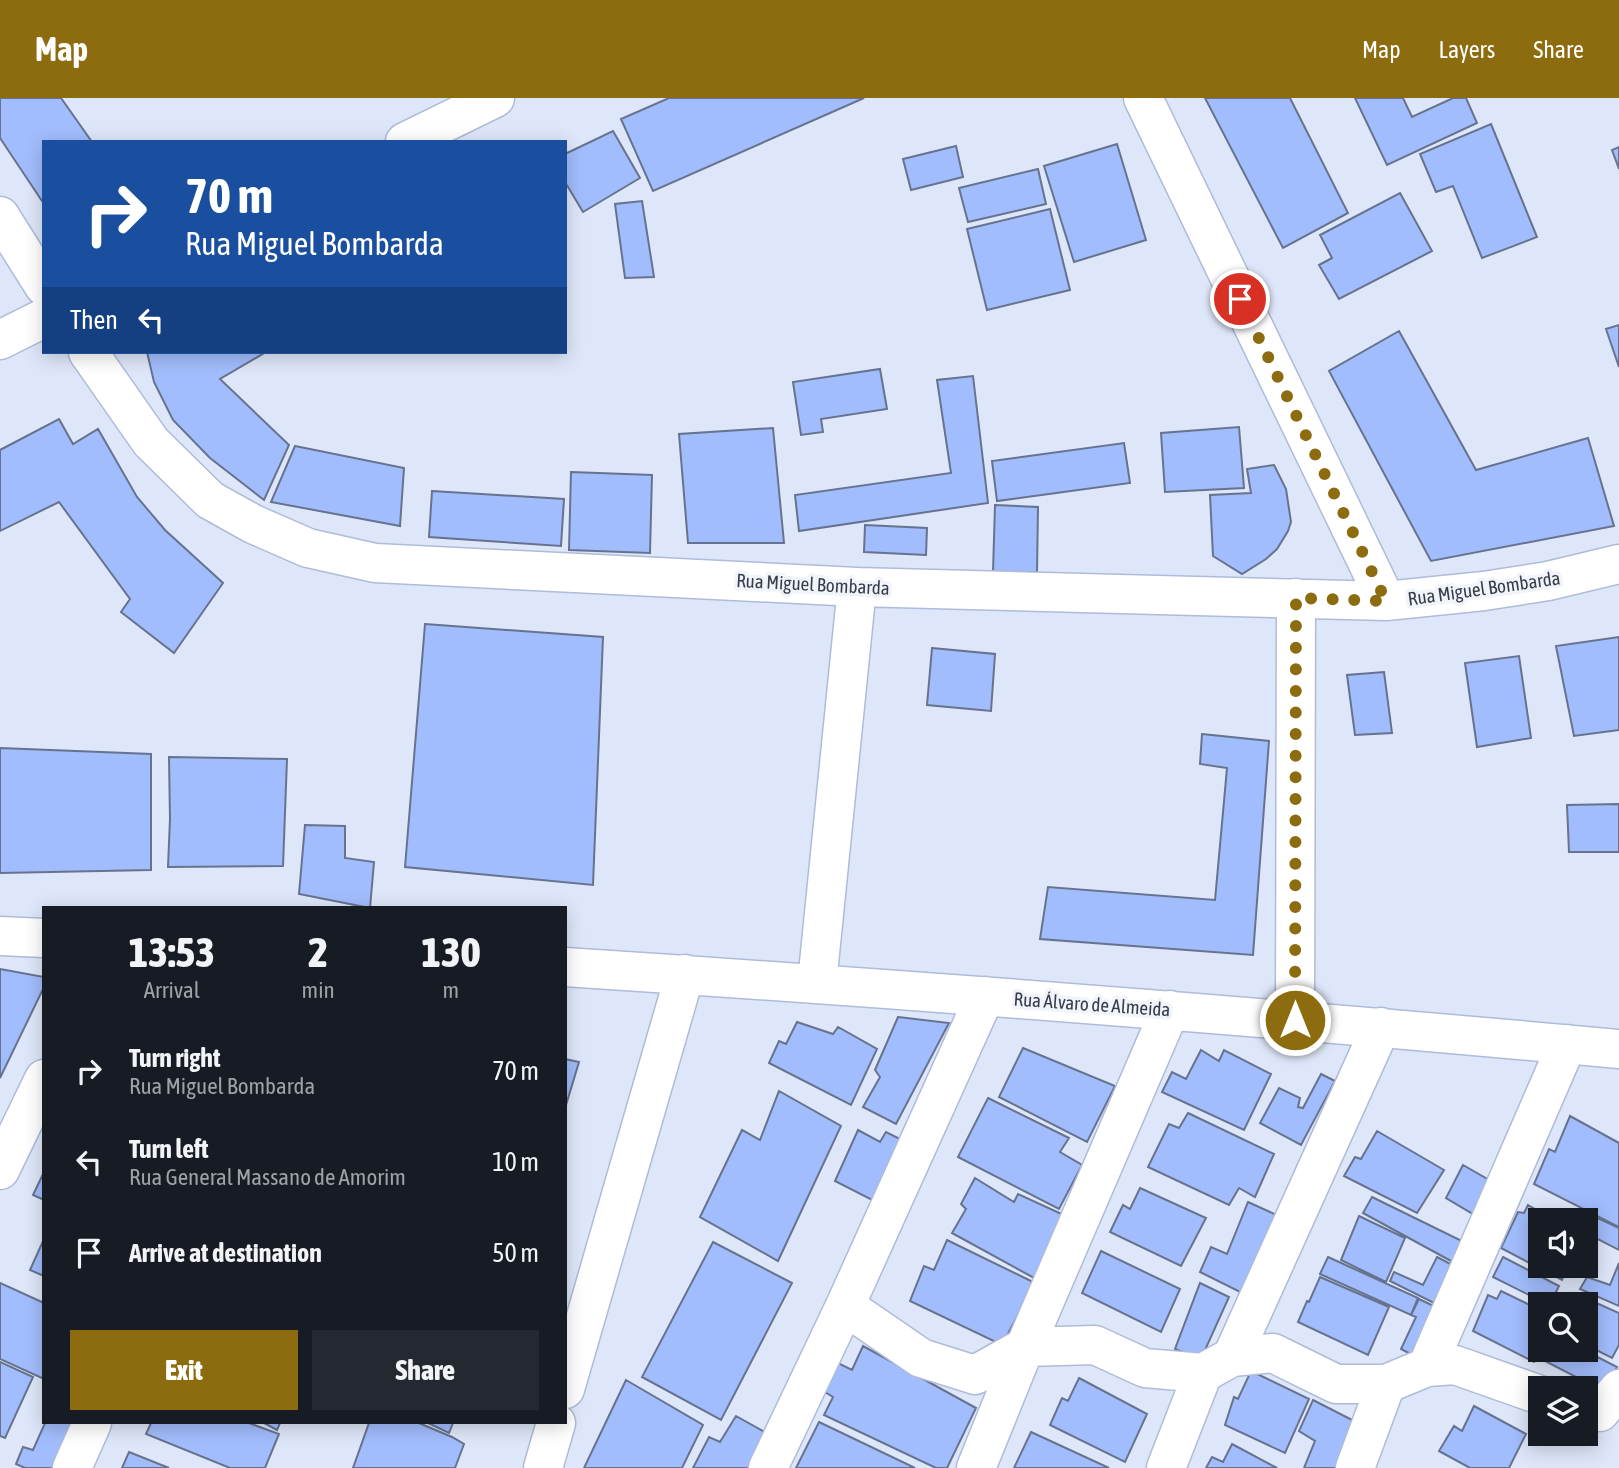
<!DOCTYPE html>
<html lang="en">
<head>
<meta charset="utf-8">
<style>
	body { margin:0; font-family:"Asap Condensed",sans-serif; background:#242831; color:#f1f3f6; height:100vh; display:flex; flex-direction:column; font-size:26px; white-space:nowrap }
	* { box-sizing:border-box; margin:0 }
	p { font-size:23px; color:#9ea1a6 }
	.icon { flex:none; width:38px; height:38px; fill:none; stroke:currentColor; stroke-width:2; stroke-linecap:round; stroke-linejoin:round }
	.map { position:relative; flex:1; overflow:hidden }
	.details { position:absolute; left:42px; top:808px; width:525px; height:518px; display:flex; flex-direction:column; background:#171b24; border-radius:0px; box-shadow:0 4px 18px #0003 }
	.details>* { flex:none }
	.hud { position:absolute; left:42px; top:42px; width:525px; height:214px; border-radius:0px; box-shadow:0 4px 18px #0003; background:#1a4fa0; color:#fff; overflow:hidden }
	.controls { position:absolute; left:1528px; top:1110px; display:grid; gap:14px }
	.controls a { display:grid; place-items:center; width:70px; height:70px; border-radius:0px; background:#171b24; box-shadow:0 4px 18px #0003; font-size:35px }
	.pin { position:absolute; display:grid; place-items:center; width:60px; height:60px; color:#fff; margin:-30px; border:4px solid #fff; border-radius:50%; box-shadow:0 2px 7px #0007 }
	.me { position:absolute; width:77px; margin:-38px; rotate:0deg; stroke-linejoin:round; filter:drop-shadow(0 0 5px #0008) }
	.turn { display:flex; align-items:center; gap:24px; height:147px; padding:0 28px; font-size:32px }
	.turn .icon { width:91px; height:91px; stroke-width:2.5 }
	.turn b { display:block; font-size:49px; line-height:60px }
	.then { display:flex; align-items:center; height:66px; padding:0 28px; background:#0003; gap:14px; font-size:26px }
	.eta { display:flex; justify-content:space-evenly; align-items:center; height:119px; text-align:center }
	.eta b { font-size:42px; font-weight:800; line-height:49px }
	.action { display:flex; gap:14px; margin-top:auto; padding:14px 28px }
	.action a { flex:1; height:80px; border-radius:0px; background:#8c6c0e; color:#fff; font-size:28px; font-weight:800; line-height:80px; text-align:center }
	.action a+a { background:#242831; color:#f1f3f6 }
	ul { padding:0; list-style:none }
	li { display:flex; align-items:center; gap:21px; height:91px; padding:0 28px }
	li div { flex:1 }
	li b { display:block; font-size:26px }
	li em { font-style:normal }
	header { display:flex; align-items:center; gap:42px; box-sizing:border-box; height:98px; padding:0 35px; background:#8c6c0e; color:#fff }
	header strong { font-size:33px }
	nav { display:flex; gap:38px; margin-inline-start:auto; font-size:24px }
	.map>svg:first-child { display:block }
</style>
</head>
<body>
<header>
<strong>Map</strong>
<nav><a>Map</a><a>Layers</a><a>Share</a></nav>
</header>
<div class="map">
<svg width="1619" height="1370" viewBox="0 0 1619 1370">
	<rect width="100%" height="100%" fill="#dee7f9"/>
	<path fill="#a2bdfd" stroke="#67738e" stroke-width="2" d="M0 0H61L92 44H44V106L0 40Z
		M669 0H864L653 93 621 21Z
		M1205 0H1290L1348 115 1283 150Z
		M1355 0H1403L1412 19 1453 0H1466L1477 25 1387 67Z
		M1491 26 1537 139 1482 160 1453 88 1436 94 1420 56Z
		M613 33 640 80 583 114 565 84V56Z
		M1117 46 1146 142 1074 164 1044 68Z
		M956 48 963 79 911 92 903 61Z
		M1619 49V71L1612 52Z
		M1038 71 1046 106 968 124 959 90Z
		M1400 95 1432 153 1339 201 1319 167 1332 160 1320 137Z
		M642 103 654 179 625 180 615 106Z
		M1050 111 1070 192 987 212 967 131Z
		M1619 227V269L1606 231Z
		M1399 233 1476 372 1588 340 1614 428 1431 463 1329 273Z
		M147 254H266L220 281 289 347 264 402 210 360 173 322 154 284Z
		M880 271 887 311 821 321 823 334 801 337 793 284Z
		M973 278 988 405 799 433 795 397 951 375 937 282Z
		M59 321 73 346 98 331 137 399 165 432 223 485 174 555 121 514 130 501 59 404 0 433V352Z
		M1239 329 1244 390 1165 394 1161 335Z
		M773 330 784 445H688L679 336Z
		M1124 345 1130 385 997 403 992 363Z
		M295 348 404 370 400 428 271 404Z
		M1274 367 1286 391 1291 424 1288 433 1277 451 1266 461 1242 476 1213 458 1210 397 1251 395 1247 371Z
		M571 374 652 377 650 455 569 452Z
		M432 393 564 401 561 448 429 439Z
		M995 407 1038 409 1037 474H993Z
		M865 427 927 430 926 457 864 454Z
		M425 526 603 539 593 787 405 769Z
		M1619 539V632L1574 638 1556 548Z
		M932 550 995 556 991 613 927 607Z
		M1519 558 1531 640 1477 649 1465 565Z
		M1384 574 1392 635 1355 637 1347 577Z
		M1202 636 1269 643 1253 857 1040 841 1048 789 1215 802 1227 670 1200 666Z
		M0 650 151 656V772L0 775Z
		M169 659 287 661 283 768 168 769 170 721Z
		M1619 706V754H1569L1567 707Z
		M305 727 345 728V760L374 764 370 810 299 796Z
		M0 871 44 879V889L0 980Z
		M898 919 949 925 896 1026 863 1009 880 979 875 972Z
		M797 924 833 936 838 929 877 951 851 1007 769 965 779 943 786 946Z
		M1023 950 1115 988 1087 1044 999 999Z
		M1201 952 1219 963 1224 952 1271 976 1244 1032 1162 994 1172 974 1186 981Z
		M565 961 579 964 566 1007H565Z
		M1321 976 1335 983 1301 1047 1260 1025 1279 990 1300 1000 1298 1009 1303 1010Z
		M779 993 841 1028 778 1163 700 1119 742 1032 760 1042Z
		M988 1000 1069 1040 1060 1054 1082 1067 1059 1111 958 1059Z
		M1188 1015 1274 1056 1255 1099 1239 1090 1229 1107 1148 1069 1169 1026 1179 1030Z
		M1570 1018 1619 1045V1129L1534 1086 1549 1051 1555 1054Z
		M858 1032 880 1044 886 1034 908 1045 878 1105 835 1083Z
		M1377 1033 1444 1072 1417 1115 1344 1078 1355 1059 1361 1061Z
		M1463 1067 1496 1086 1478 1119 1446 1100Z
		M44 1074V1102L33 1097Z
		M975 1080 1014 1104 1018 1096 1066 1118 1034 1180 952 1135 966 1111 961 1106Z
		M1140 1090 1206 1120 1181 1168 1110 1134 1123 1107 1130 1111Z
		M1372 1099 1472 1148 1462 1169 1363 1115Z
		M1248 1104 1281 1119 1244 1196 1200 1174 1211 1149 1227 1156Z
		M1528 1107 1554 1122H1540V1167H1569L1562 1182 1501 1150 1518 1114 1524 1115Z
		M1587 1115 1619 1130V1152L1586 1135 1584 1122Z
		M1359 1118 1405 1140 1386 1184 1341 1162Z
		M44 1141V1178L30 1172Z
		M947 1142 1035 1185 1002 1247 910 1203 924 1168 934 1172Z
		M713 1144 792 1185 721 1322 642 1279Z
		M1101 1153 1180 1191 1161 1234 1082 1195Z
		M1328 1159 1418 1200 1411 1217 1320 1176Z
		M1437 1159 1460 1171 1442 1209 1390 1183 1394 1174 1423 1187Z
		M1503 1159 1559 1188 1550 1206H1547L1493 1179Z
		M1619 1165V1208L1580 1191 1587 1179 1610 1187Z
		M1320 1179 1389 1209 1368 1257 1298 1224 1307 1203 1309 1204Z
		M0 1185 44 1205V1281L0 1261Z
		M1200 1185 1229 1199 1201 1261 1175 1251Z
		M1501 1193 1540 1212V1251L1534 1264 1473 1233 1488 1197 1497 1201Z
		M1574 1195 1619 1215V1247L1612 1260 1586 1247V1234L1591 1225 1586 1222V1206H1569Z
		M1419 1201 1440 1211 1416 1259 1401 1251 1416 1219 1411 1217Z
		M863 1248 976 1310 947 1370H936L824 1317 833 1299 825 1294 838 1265 852 1272Z
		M1550 1251H1582L1617 1269 1605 1294 1545 1263Z
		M0 1264 33 1279 5 1340 0 1338Z
		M1251 1273 1309 1301 1285 1355 1225 1327 1234 1299 1238 1301Z
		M1079 1280 1147 1316 1125 1364 1050 1327 1062 1300 1068 1303Z
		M626 1282 703 1327 682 1370H584Z
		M1313 1302 1358 1325 1338 1370H1304L1315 1343 1299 1333Z
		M1474 1308 1526 1336 1509 1370H1470L1439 1353 1454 1328 1462 1333Z
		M736 1318 772 1338 755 1370H693L709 1339 720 1344Z
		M819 1324 915 1370H796Z
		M45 1325H75L56 1370H25L16 1366 23 1349 33 1352Z
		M151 1325H249L279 1336 265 1370H230L146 1336Z
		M264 1325H280L277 1332Z
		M369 1325H419L452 1339 464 1346 455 1370H353Z
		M428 1325H453L449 1335Z
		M1031 1334 1109 1370H1014Z
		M1232 1346 1277 1370H1206L1212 1359 1223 1364Z
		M129 1354 169 1370H122Z"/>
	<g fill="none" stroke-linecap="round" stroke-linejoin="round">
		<defs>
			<path id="minor" d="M1143 0 1386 503
				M405 44 495 0
				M0 118 44 188
				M0 242 44 220
				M88 254 151 344 210 402 253 426 308 450 375 465 857 489 1386 503 1484 493 1548 483 1619 466
				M0 838 44 840
				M565 869C917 892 1268 919 1619 951
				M817 885 857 489
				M1295 922 1296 500
				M0 1072 44 981
				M845 1208 921 1260 975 1277 1025 1249 1095 1247 1145 1270 1203 1275 1232 1259 1273 1255 1336 1286H1386L1427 1269 1455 1267 1540 1297
				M1232 1259 1381 929
				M1427 1269 1567 946
				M565 1291 685 876
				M1586 1311 1600 1314 1619 1291
				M72 1370 92 1325
				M543 1370 556 1325
				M768 1370 845 1208 985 898
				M976 1370 1025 1249 1170 912
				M1166 1370 1203 1275
				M1355 1370 1386 1286"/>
		</defs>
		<use href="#minor" stroke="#aebbd9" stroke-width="41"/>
		<use href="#minor" stroke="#fff" stroke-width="38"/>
	</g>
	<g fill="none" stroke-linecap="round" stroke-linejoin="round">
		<path stroke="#8c6c0e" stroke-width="12" stroke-dasharray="0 21.6" d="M1240 201 1386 503 1296 500 1295 922"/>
	</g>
	<g text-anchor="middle" stroke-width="7" stroke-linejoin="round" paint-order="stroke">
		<g font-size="19" fill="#383d49" stroke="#f1f4fa">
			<text transform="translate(813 486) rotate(3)" y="7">Rua Miguel Bombarda</text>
			<text transform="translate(1484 490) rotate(-8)" y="7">Rua Miguel Bombarda</text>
			<text transform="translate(1092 906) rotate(4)" y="7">Rua Álvaro de Almeida</text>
		</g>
	</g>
</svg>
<div class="controls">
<a><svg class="icon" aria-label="sound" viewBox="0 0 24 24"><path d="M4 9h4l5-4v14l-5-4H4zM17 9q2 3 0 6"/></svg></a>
<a><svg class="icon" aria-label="search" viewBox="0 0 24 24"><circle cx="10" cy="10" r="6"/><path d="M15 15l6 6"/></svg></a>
<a><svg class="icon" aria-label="layers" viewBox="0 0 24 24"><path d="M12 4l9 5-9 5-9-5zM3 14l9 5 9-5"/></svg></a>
</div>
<div class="pin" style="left:1240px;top:201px;background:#d93025"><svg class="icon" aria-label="arrive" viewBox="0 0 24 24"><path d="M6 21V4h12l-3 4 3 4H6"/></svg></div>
<svg class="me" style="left:1295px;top:922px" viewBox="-20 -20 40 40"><circle r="17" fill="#8c6c0e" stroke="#fff" stroke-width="3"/><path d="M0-11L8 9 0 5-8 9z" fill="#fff"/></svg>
<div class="hud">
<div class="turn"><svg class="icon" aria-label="right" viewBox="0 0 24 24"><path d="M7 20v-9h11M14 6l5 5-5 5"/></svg><div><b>70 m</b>Rua Miguel Bombarda</div></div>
<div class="then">Then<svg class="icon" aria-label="left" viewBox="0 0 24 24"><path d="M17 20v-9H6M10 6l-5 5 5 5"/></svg></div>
</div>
<section class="details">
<div class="eta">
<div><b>13:53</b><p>Arrival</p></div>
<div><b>2</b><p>min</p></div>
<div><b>130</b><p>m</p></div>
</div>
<ul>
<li><svg class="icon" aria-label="right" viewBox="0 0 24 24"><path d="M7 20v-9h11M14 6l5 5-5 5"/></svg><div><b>Turn right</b><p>Rua Miguel Bombarda</p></div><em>70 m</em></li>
<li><svg class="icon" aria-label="left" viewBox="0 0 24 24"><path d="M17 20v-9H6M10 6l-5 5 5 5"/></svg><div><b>Turn left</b><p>Rua General Massano de Amorim</p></div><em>10 m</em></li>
<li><svg class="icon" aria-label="arrive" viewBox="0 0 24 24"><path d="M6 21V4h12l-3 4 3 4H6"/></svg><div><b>Arrive at destination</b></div><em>50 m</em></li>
</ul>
<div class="action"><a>Exit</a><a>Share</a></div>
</section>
</div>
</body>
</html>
